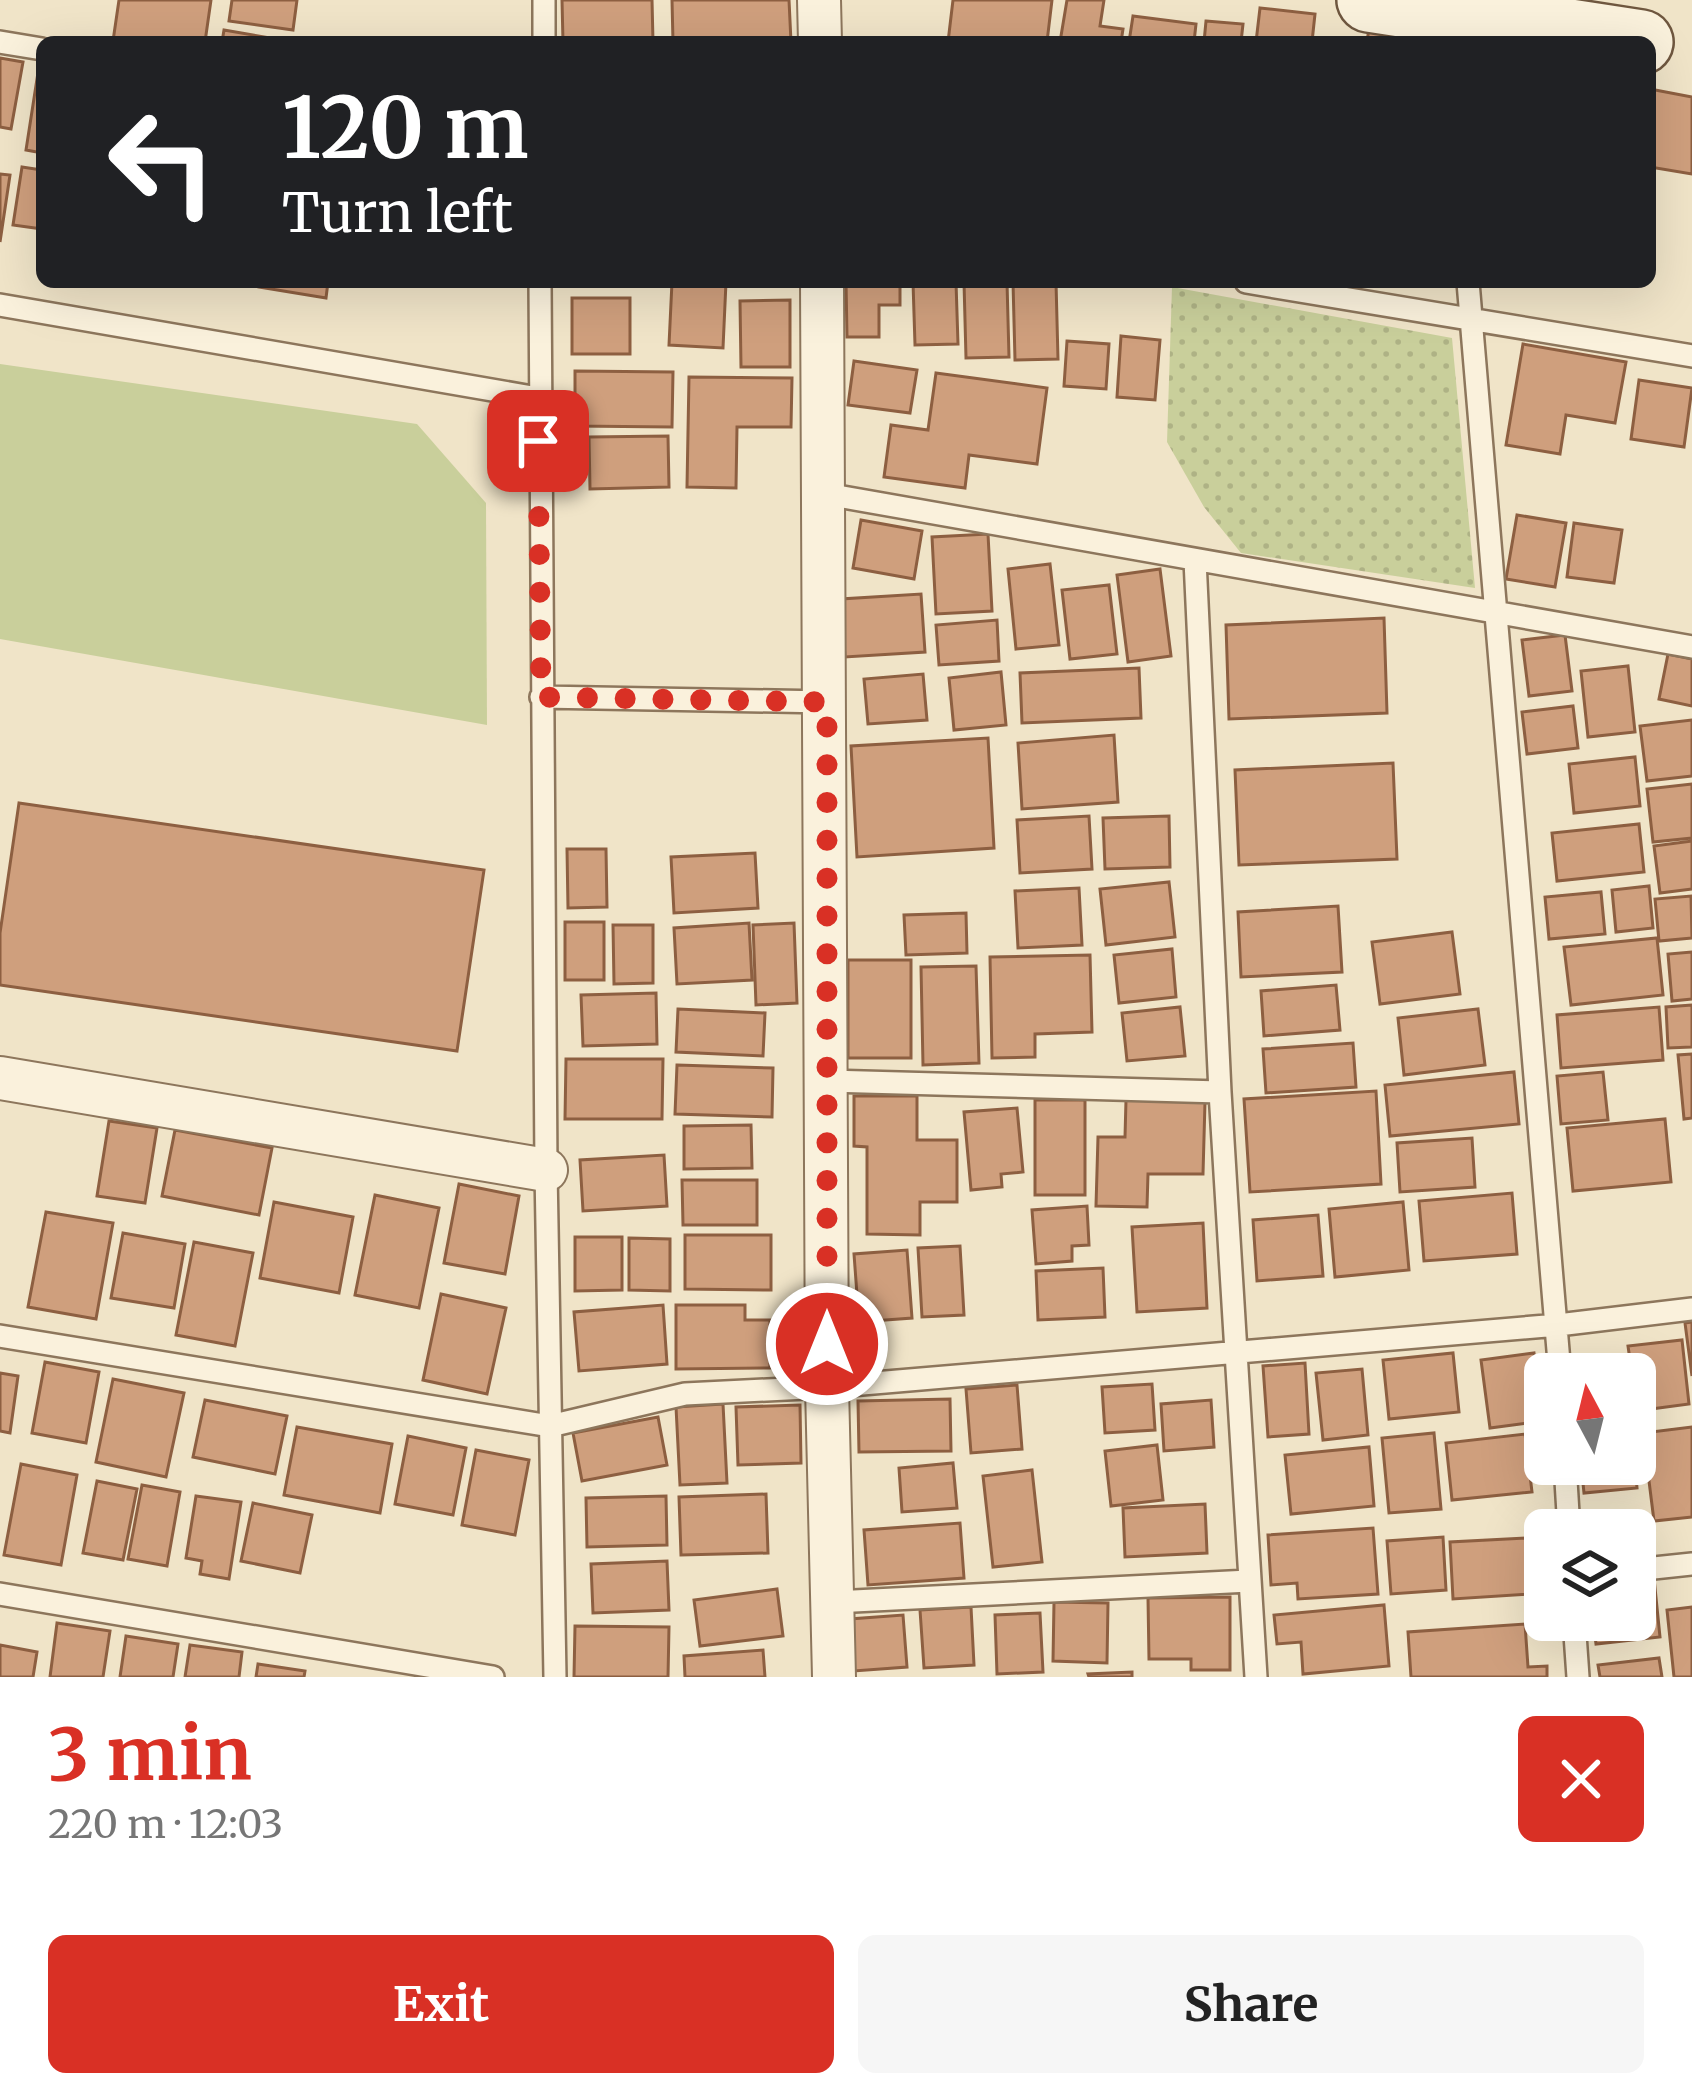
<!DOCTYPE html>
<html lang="en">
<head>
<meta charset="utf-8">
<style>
	body { margin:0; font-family:Merriweather,serif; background:#f6f6f6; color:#222; height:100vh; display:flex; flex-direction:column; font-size:45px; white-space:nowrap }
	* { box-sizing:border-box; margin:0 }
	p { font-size:39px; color:#767676 }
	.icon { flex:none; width:66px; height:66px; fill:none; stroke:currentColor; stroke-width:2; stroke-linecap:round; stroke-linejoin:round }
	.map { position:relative; height:1677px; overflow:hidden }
	.sheet { display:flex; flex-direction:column; background:#fff; flex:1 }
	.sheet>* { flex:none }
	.banner { position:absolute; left:36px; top:36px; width:1620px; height:252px; border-radius:18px; box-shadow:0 12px 48px #0002; background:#202124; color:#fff; overflow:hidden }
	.needle { width:78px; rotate:353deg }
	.controls { position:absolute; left:1524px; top:1353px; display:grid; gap:24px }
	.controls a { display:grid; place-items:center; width:132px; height:132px; border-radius:18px; background:#fff; box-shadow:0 12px 48px #0002; font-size:60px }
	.pin { position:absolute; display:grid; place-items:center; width:102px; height:102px; color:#fff; margin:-51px; border-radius:24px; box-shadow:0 6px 18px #0006 }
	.me { position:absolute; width:132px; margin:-66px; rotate:0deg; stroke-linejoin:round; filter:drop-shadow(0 0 9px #0008) }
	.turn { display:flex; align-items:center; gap:42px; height:252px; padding:0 48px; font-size:54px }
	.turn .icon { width:156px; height:156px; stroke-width:2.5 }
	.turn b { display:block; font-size:84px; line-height:102px }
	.round { display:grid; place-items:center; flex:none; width:126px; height:126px; border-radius:18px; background:#f6f6f6 }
	.headline { display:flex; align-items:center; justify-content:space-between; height:204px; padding:0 48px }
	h1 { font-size:72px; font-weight:700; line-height:90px; color:#d93025 }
	.primary-button { display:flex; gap:24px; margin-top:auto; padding:24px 48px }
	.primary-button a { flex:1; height:138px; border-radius:18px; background:#d93025; color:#fff; font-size:48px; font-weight:700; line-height:138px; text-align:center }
	.primary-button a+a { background:#f6f6f6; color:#222 }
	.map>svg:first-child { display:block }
</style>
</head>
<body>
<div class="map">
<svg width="1692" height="1677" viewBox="0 0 1692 1677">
	<defs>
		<pattern id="park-dots" width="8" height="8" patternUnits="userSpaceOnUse" patternTransform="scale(3)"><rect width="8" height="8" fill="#c9cf9b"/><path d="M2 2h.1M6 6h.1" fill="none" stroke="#aeb285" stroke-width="1.8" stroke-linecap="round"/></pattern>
	</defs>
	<rect width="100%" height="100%" fill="#f0e4c8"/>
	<path fill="url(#park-dots)" d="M1172 287 1452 338 1475 588 1241 553 1204 507 1167 442Z"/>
	<path fill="#c9cf9b" d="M0 364 417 424 486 503 487 725 0 639Z"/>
	<path fill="#cf9f7d" stroke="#8d5f41" stroke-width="3" d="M119 0H211L205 42 113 41Z
		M232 0H297L293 30 229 21Z
		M562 0H652L653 42H563Z
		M672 0H789L791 42H673Z
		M953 0H1052L1047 42H948Z
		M1067 0H1104L1100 26 1123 29 1121 42H1060Z
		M1260 8 1315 14 1312 42H1256Z
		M1133 16 1196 24 1194 42H1129Z
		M1206 21 1243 24 1241 42H1204Z
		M1369 28 1427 36 1426 42H1367Z
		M224 30 270 38V42H222Z
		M0 58 23 62 11 129 0 127Z
		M39 66H42V153L26 150Z
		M1650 89 1692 97V174L1650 167Z
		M22 167 42 170V229L13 225Z
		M0 174 10 175 0 242Z
		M260 282H328L326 298 259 287Z
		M672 282H726L723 348 669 345Z
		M846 282H900V305H879V337H847Z
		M913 282H956L958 344 915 345Z
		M964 282H1007L1009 357 966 358Z
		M1013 282H1056L1058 359 1015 360Z
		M572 298H630V354H572Z
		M790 300V367H741L740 301Z
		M1121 336 1160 340 1155 400 1117 397Z
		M1067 341 1109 344 1106 389 1064 386Z
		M1523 344 1626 362 1615 423 1566 415 1560 454 1506 445Z
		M854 361 917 370 910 413 848 405Z
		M575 371 673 372 672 427 575 426Z
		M936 373 1047 388 1037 464 969 455 965 488 884 477 891 425 928 430Z
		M689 377 792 378 791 427H737L736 488 687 487Z
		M1639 380 1692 388 1684 447 1631 439Z
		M668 436 669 487 590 489 589 437Z
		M1517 515 1566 523 1555 587 1506 579Z
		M861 520 922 531 914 579 853 568Z
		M1574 523 1622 530 1614 583 1567 577Z
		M988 534 992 611 936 614 932 537Z
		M1050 564 1059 645 1016 649 1008 569Z
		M1160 569 1171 656 1128 662 1117 575Z
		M1109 585 1117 654 1070 659 1062 590Z
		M921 594 925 652 845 657 841 599Z
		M1384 618 1387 713 1229 719 1226 625Z
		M997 620 999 661 939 665 936 625Z
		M1565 635 1572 691 1529 696 1522 640Z
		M1668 654 1692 659V706L1659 699Z
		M1628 666 1635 732 1588 737 1581 671Z
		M1139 668 1141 718 1022 723 1020 673Z
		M1001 672 1006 725 954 730 949 678Z
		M923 674 927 720 868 724 864 679Z
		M1573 706 1578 748 1527 754 1522 712Z
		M1692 720V776L1647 781 1640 726Z
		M1114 735 1118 802 1022 809 1018 743Z
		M988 738 994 848 857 857 851 746Z
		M1635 757 1640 806 1574 813 1569 764Z
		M1393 763 1397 859 1239 865 1235 770Z
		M1692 784V838L1653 842 1647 789Z
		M19 803 484 870 457 1051 0 985V933Z
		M1089 816 1092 869 1020 873 1017 820Z
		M1169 816 1170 867 1105 869 1103 818Z
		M1639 824 1644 872 1557 881 1552 833Z
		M1692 841V889L1660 893 1654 846Z
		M567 849H606L607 907 568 908Z
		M755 853 758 908 674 913 671 857Z
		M1169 882 1175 937 1106 945 1100 889Z
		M1649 886 1653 928 1616 932 1612 890Z
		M1079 888 1082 945 1018 948 1015 891Z
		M1601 892 1605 934 1549 939 1545 897Z
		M1691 896 1692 938 1659 941 1655 899Z
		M1338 906 1342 972 1241 977 1238 912Z
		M966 913 967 953 906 955 904 915Z
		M565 922H604V980H565Z
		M749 923 752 980 677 984 674 928Z
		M794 923 797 1003 756 1005 753 925Z
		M613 925H653V983L614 984Z
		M1452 932 1460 994 1380 1004 1372 942Z
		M1657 938 1663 995 1571 1005 1564 947Z
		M1172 949 1176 997 1119 1003 1114 955Z
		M1692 952V999L1672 1001 1668 954Z
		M1090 955 1092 1032 1035 1034V1057L992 1058 990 957Z
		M848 960H911V1058H848Z
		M976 966 979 1063 923 1065 921 967Z
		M1336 985 1340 1030 1264 1036 1261 991Z
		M656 993 657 1044 583 1046 581 995Z
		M1692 1005V1047L1668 1048 1666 1007Z
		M1180 1007 1185 1056 1127 1061 1122 1013Z
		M1659 1007 1663 1060 1561 1068 1557 1015Z
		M678 1009 765 1013 763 1056 676 1052Z
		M1478 1009 1485 1065 1404 1075 1398 1018Z
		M1353 1043 1356 1087 1266 1093 1263 1049Z
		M1692 1054V1118L1684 1119 1678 1055Z
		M566 1059H663L662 1119H565Z
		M677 1065 773 1068 772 1117 675 1114Z
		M1514 1072 1519 1124 1390 1136 1385 1085Z
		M1603 1072 1608 1120 1561 1124 1557 1076Z
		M1376 1091 1381 1184 1250 1192 1244 1099Z
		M854 1096H917V1140H957V1202H920V1235L867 1234V1147L854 1146Z
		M1035 1100H1085V1195H1035Z
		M1126 1100 1205 1102 1203 1174H1148L1147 1207 1096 1206 1098 1137H1125Z
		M1017 1108 1023 1172 1001 1174 1002 1187 971 1190 964 1112Z
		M1665 1119 1671 1182 1573 1191 1567 1128Z
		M109 1121 157 1128 145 1203 97 1196Z
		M751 1125 752 1168 684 1169V1126Z
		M175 1130 272 1148 259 1215 162 1196Z
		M1472 1138 1475 1187 1400 1192 1397 1143Z
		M664 1155 667 1206 583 1211 580 1160Z
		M682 1180H757V1225H683Z
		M459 1184 519 1196 505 1274 444 1263Z
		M1512 1193 1517 1254 1424 1261 1419 1201Z
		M375 1195 439 1208 419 1308 355 1295Z
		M274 1202 353 1217 339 1293 260 1278Z
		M1403 1202 1409 1270 1335 1277 1329 1209Z
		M1087 1206 1089 1245 1072 1246V1261L1036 1264 1032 1210Z
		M46 1212 113 1223 96 1319 28 1307Z
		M1318 1215 1323 1276 1257 1281 1253 1220Z
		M1203 1223 1207 1308 1137 1312 1132 1227Z
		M123 1233 185 1244 174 1308 111 1298Z
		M685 1235H771V1290L685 1289Z
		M575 1237H622V1290L575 1291Z
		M629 1238 670 1239V1291L629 1290Z
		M194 1242 253 1253 235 1346 176 1335Z
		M960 1246 964 1315 922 1317 918 1248Z
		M907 1250 912 1318 859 1322 854 1254Z
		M1103 1268 1105 1317 1038 1320 1036 1271Z
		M441 1294 506 1308 487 1394 423 1380Z
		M663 1305 667 1364 579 1371 574 1312Z
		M676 1305H745V1320H770V1368L676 1369Z
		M1692 1322V1376L1685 1323Z
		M1682 1340 1689 1404 1636 1411 1635 1374H1632L1628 1346Z
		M1453 1353 1459 1412 1389 1419 1383 1360Z
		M1534 1353 1543 1421 1490 1428 1481 1360Z
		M45 1362 99 1372 86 1443 32 1433Z
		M1305 1363 1309 1434 1268 1437 1263 1366Z
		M1362 1369 1368 1435 1323 1440 1316 1373Z
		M0 1373 18 1376 10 1433 0 1431Z
		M113 1379 184 1393 166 1477 96 1462Z
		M1152 1384 1155 1430 1105 1433 1102 1387Z
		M1017 1385 1022 1449 971 1453 966 1389Z
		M950 1399 951 1451 859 1452 858 1401Z
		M205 1400 287 1416 275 1474 193 1457Z
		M1211 1400 1214 1447 1164 1451 1161 1404Z
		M723 1404 727 1483 680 1485 676 1407Z
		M800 1405 801 1463 738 1465 736 1407Z
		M658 1417 667 1465 582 1481 573 1433Z
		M297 1427 392 1444 380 1513 284 1495Z
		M1692 1427V1517L1654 1521 1643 1433Z
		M1434 1433 1441 1509 1389 1513 1382 1438Z
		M1525 1434 1532 1492 1452 1500 1446 1443Z
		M408 1436 466 1448 453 1515 395 1504Z
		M1157 1445 1163 1500 1111 1506 1105 1451Z
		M1369 1447 1374 1506 1291 1514 1285 1455Z
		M476 1450 529 1460 515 1535 462 1525Z
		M953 1463 957 1508 902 1512 899 1468Z
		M21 1464 77 1475 61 1565 4 1555Z
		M1581 1464H1635L1637 1488 1584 1493Z
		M1032 1470 1042 1562 993 1567 983 1476Z
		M97 1481 137 1489 123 1560 83 1553Z
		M142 1485 180 1492 167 1566 128 1559Z
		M766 1494 768 1553 681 1555 679 1497Z
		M196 1496 241 1502 229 1579 200 1574 202 1561 186 1558Z
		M666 1496 667 1545 587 1547 586 1498Z
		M253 1503 312 1515 300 1573 241 1561Z
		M1205 1504 1207 1553 1125 1557 1123 1508Z
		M960 1523 964 1578 868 1585 864 1530Z
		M1373 1528 1378 1594 1298 1599 1297 1583 1271 1585 1268 1535Z
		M1443 1537 1446 1590 1391 1594 1387 1541Z
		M1526 1538 1529 1594 1453 1599 1450 1542Z
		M667 1561 669 1610 593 1613 591 1564Z
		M1654 1578 1660 1637 1596 1644 1593 1620H1635V1580Z
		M777 1589 783 1636 700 1646 694 1600Z
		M1230 1597V1670H1191V1659H1149L1148 1598Z
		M1054 1602 1108 1603 1107 1663 1053 1661Z
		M1384 1605 1389 1666 1303 1674 1301 1642 1277 1644 1274 1615Z
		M971 1607 974 1665 924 1668 920 1610Z
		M1692 1607V1677H1674L1667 1610Z
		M1040 1613 1043 1672 997 1674 995 1615Z
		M903 1615 907 1667 854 1671 850 1619Z
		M57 1623 110 1631 103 1677H50Z
		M1525 1624 1528 1667 1547 1666V1677H1411L1408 1632Z
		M575 1626 669 1627 668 1677H574Z
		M126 1636 178 1644 173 1677H120Z
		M0 1645 37 1652 33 1677H0Z
		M190 1645 242 1652 239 1677H185Z
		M763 1650 765 1677H685L684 1656Z
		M1659 1658 1662 1677H1600L1598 1665Z
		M258 1664 305 1671 304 1677H256Z
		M1132 1672V1677H1089L1088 1674Z"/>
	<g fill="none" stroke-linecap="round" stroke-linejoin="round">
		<defs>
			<path id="lane" d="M0 42 42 49
				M544 42V0
				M540 282 546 1170 555 1677
				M1246 282 1692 356
				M1468 282 1560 1374
				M0 305 538 398
				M826 494 1692 647
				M1195 560 1220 1092 1256 1677
				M541 697 827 702
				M828 1081 1220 1092
				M0 1336 550 1426 685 1394 827 1387 1558 1325 1692 1309
				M1565 1464 1569 1530
				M1635 1570 1692 1564
				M0 1594 493 1677
				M834 1602 1249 1581
				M1574 1620 1578 1677"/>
			<path id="street" d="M819 0 820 42
				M822 282 827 1387 834 1677
				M0 1078 546 1170"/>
			<path id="secondary" d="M1369 0 1641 42"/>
		</defs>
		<use href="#lane" stroke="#8d765c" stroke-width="26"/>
		<use href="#street" stroke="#8d765c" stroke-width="46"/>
		<use href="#secondary" stroke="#6f573f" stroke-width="68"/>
		<use href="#lane" stroke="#faf1dc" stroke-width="21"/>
		<use href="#street" stroke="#faf1dc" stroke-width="42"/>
		<use href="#secondary" stroke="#faf1dc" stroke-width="63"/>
	</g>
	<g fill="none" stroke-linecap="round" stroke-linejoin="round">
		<path stroke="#d93025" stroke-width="21" stroke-dasharray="0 37.8" d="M538 441 541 697 827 702V1344"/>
	</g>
</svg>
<div class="controls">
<a><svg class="needle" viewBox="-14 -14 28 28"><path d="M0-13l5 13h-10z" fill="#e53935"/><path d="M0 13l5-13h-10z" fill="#767676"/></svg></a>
<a><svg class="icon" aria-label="layers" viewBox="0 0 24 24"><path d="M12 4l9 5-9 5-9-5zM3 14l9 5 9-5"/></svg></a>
</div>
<div class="pin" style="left:538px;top:441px;background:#d93025"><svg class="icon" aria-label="arrive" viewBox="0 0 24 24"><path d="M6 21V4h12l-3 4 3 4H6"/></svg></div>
<svg class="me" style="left:827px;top:1344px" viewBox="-20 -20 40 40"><circle r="17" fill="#d93025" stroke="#fff" stroke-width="3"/><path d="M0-11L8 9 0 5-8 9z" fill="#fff"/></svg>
<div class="banner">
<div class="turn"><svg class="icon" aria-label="left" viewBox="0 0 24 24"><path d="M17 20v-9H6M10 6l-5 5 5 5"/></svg><div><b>120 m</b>Turn left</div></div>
</div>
</div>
<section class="sheet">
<div class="headline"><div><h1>3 min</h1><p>220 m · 12:03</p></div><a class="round" style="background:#d93025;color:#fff"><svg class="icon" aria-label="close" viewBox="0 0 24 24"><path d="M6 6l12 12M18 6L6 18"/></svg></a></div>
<div class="primary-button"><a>Exit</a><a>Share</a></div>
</section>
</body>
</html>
